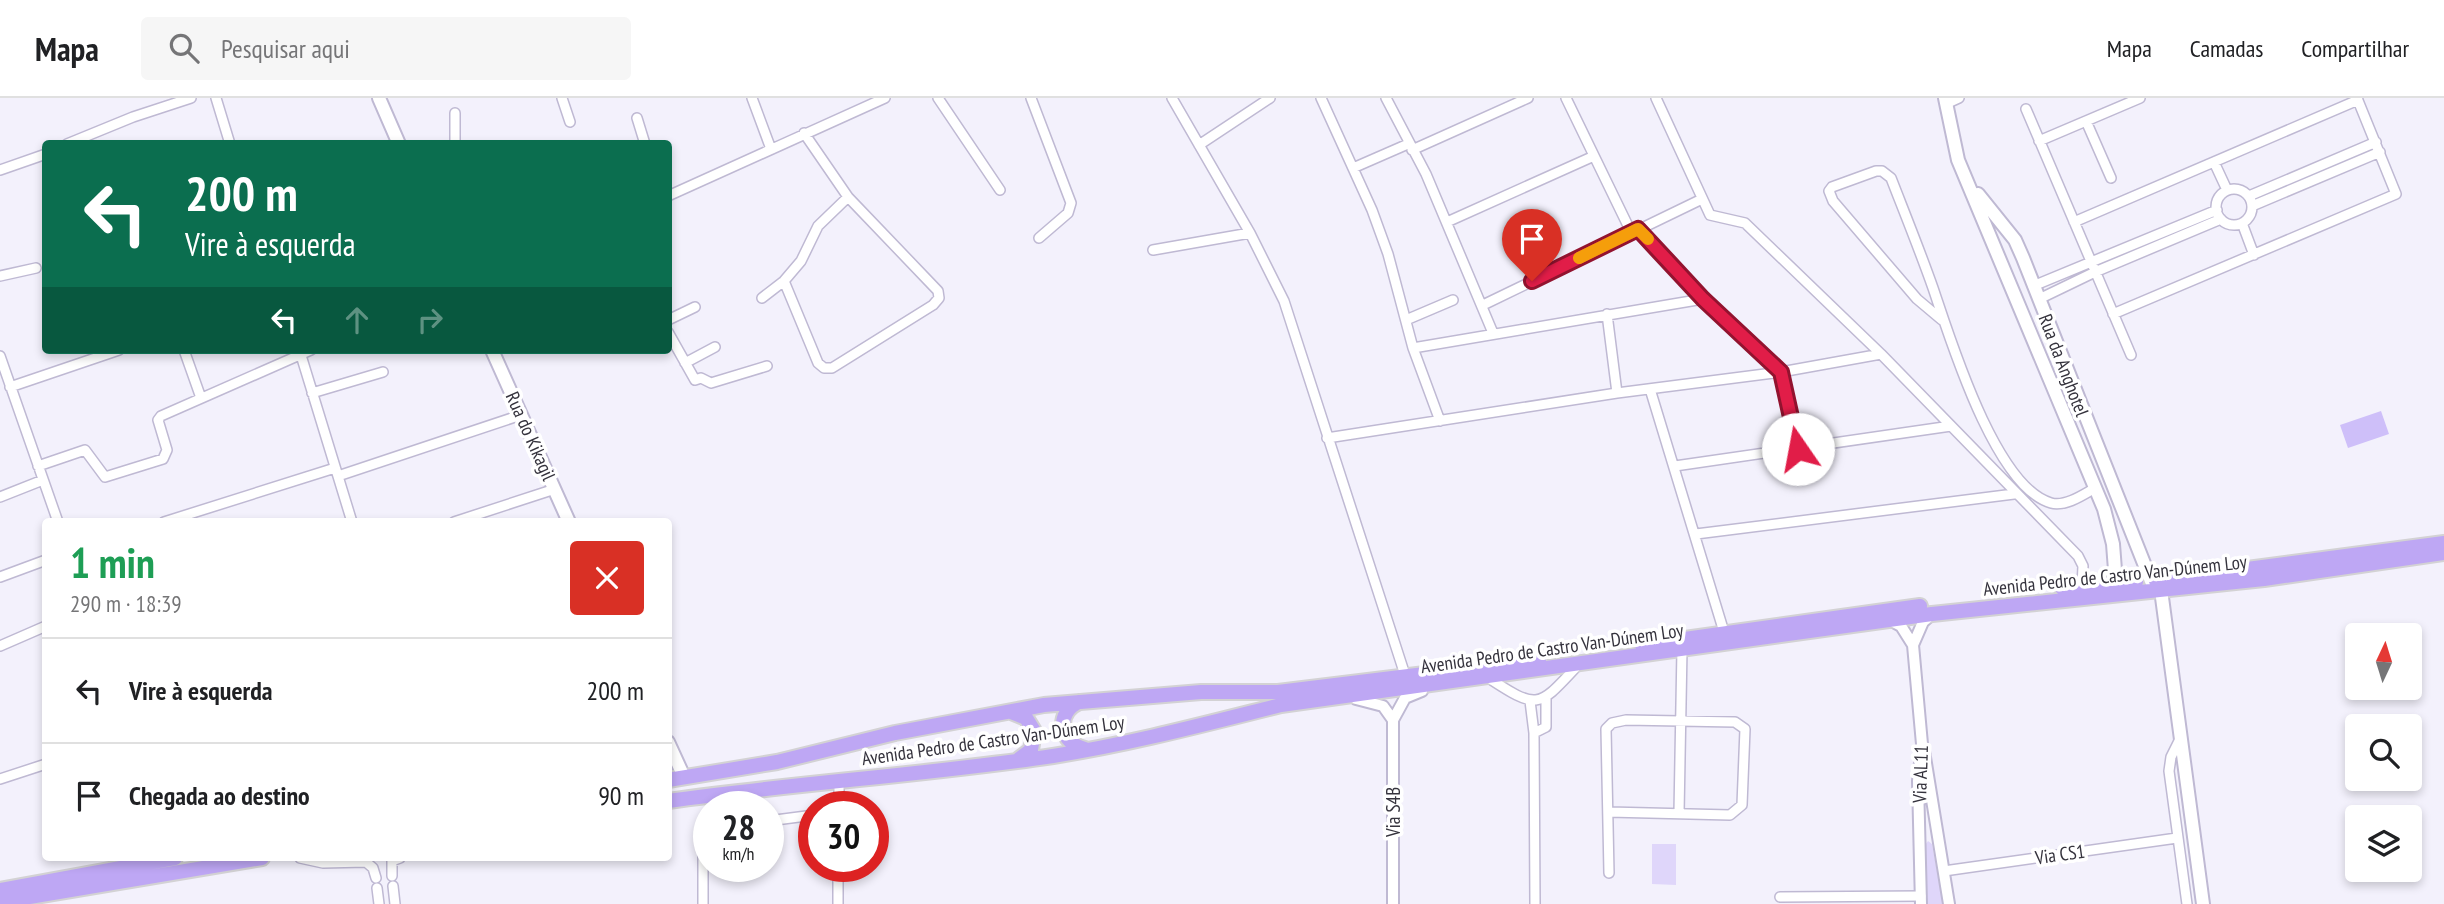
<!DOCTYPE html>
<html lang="pt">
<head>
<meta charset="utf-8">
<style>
	body { margin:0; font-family:"PT Sans Narrow",sans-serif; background:#f6f6f6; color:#202124; height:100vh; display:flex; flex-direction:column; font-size:26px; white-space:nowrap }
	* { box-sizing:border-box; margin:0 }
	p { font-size:23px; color:#757577 }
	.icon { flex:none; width:38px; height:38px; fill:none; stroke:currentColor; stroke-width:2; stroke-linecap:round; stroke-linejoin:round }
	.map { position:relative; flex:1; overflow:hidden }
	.details { position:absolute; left:42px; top:420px; width:630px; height:343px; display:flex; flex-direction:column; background:#fff; border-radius:7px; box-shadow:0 4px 10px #0003 }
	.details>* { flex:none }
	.guide { position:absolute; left:42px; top:42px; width:630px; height:214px; border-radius:7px; box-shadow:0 4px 10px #0003; background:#0b6e4f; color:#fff; overflow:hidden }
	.needle { width:46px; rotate:4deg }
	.controls { position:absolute; left:2345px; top:525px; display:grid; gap:14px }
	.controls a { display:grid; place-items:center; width:77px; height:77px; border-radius:7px; background:#fff; box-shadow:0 4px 10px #0003; font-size:35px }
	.speed { position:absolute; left:693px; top:693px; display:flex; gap:14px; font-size:35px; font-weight:700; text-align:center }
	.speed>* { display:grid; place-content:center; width:91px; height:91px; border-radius:50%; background:#fff; box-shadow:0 4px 10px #0003; line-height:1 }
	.speed small { font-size:18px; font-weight:400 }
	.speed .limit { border:10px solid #d22; background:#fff; color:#111 }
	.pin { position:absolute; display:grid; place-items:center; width:60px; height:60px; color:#fff; margin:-72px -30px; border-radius:50% 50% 50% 0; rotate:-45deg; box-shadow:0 0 7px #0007 }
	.pin .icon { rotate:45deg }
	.me { position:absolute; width:77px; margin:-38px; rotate:348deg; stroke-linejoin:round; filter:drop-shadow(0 0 5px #0008) }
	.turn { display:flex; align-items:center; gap:24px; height:147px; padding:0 28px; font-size:32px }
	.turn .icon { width:91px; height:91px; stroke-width:2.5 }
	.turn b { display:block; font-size:49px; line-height:60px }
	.lanes { display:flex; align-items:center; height:66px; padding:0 28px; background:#0003; justify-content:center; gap:35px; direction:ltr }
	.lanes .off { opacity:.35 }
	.round { display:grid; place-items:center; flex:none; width:74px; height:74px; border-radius:7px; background:#f6f6f6 }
	.overview { display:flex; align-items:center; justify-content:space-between; height:119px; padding:0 28px }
	h1 { font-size:42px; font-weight:800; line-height:52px; color:#1e9e55 }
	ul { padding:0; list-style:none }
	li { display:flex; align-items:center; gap:21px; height:105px; padding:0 28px; border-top:2px solid #e0e0e0 }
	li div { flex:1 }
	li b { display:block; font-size:26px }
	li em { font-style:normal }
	header { display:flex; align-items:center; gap:42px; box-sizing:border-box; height:98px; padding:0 35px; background:#fff; border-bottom:2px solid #e0e0e0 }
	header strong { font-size:33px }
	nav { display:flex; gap:38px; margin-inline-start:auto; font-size:24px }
	.search { width:490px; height:63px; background:#f6f6f6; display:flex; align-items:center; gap:18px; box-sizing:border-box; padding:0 24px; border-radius:7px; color:#757577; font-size:26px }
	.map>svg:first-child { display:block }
</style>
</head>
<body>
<header>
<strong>Mapa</strong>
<div class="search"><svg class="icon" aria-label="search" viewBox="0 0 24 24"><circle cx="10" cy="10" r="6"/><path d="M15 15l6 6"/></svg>Pesquisar aqui</div>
<nav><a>Mapa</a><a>Camadas</a><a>Compartilhar</a></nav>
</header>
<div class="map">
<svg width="2444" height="806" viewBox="0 0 2444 806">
	<rect width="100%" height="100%" fill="#f3f1fc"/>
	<path fill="#dfd6fa" d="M1928 743 1932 746 1943 806H1927L1925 747Z
		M1652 746H1676V787L1652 786Z"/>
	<path fill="#cebff9" d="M2381 313 2389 336 2348 350 2340 327Z"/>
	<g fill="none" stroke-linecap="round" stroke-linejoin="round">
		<defs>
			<path id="minor" d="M216 0 230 46
				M562 0 570 24
				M752 0 771 51
				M938 0 1000 92
				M1031 0 1071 105 1068 115 1039 140
				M1172 0 1250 135 1284 203 1406 580
				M1321 0 1372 112 1388 156 1413 250 1440 323
				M1386 0 1426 76 1493 235
				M1566 0 1631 134
				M1656 0 1710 117 1745 125 1881 256 2078 458 2083 468 2082 488
				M1948 5 1959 0
				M2026 11 2131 257
				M455 15V46
				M637 20 645 46
				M2086 23 2111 80
				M2039 43 2140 0
				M67 46 133 19 191 0
				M1199 47 1270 0
				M1412 52 1528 0
				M2214 64 2227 92
				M1353 70 1408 46
				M0 72 46 56
				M2216 109a18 18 0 1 1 36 0a18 18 0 1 1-36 0Z
				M668 98 885 0
				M2249 98 2376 44
				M2252 108 2380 54
				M1447 124 1594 58
				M2074 124 2358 2
				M2242 125 2254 157
				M1638 131 1703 201 1781 274 1798 351
				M1153 152 1250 135
				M0 178 36 170
				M784 183 818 265 824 270H832L933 207 939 200 938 193 848 99 804 35
				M2033 188 2217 112
				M762 200 784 183 801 163 818 128 848 99
				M2039 201 2095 174 2221 121
				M1483 207 1702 101
				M1607 216 1617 295
				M2113 216 2396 96 2357 0
				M668 222 695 209
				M1406 222 1453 202
				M1942 222 1917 201 1833 103 1829 93 1832 89 1876 73H1882L1891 80C1905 116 1920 153 1933 190 1950 240 1995 389 2051 405 2065 409 2083 397 2095 390
				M668 234 695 282 701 280 711 285 767 268
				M1413 250 1703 201
				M184 252 201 300
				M300 254 352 424
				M0 258 58 424
				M685 265 715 249
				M10 289 119 252
				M1650 291 1724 534
				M312 295 383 274
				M1327 340 1617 295 1781 274 1881 256
				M38 368 85 352 105 379 163 361 167 352 158 322 161 318 311 252
				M1675 368 1951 328
				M338 378 521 317
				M0 399 43 382
				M164 424 335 370
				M454 424 555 391
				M1696 436 2014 396
				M0 479 46 462
				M0 548 46 528
				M1487 579C1539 613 1538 610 1579 566
				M1530 603 1534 635 1535 806
				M1534 635 1546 629V601
				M2180 641 2171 659 2169 673 2187 806
				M0 681 46 666
				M839 682V709
				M1609 714 1730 717 1742 707 1745 631 1735 624 1626 622 1612 625 1606 631 1609 775
				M1679 715 1682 551
				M768 723 814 717
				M300 760 323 765 366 764 373 770 376 780
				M1944 773 2177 740
				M392 778V763L400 760
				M393 788 395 806
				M377 790 379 806
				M1780 799 1921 798
				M703 806V734L709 729
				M838 806V768"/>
			<path id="tertiary" d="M1890 522 1901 528 1913 547
				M1356 601 1383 608 1393 622
				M1924 653 1949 806
				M1393 806V622L1405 600 1422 593
				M1921 806 1918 683 1922 646 1913 547 1923 524 1932 516"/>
			<path id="secondary" d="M379 0 399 46
				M1945 0 1958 62 2104 411 2113 446 2116 485
				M1978 96 2015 142 2023 160 2151 483
				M492 252 569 424
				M2161 492 2203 806
				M668 644 684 679"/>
			<path id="trunk" d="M2156 483 2444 445
				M2062 490 2136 484
				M1642 547 1920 508
				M1079 604C1055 615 1059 645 1085 651
				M1011 614 1026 620 1034 633 1031 652 1019 661
				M668 682 777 664 895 635 1044 607 1201 594H1278L1539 562
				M668 703C796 685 925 677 1053 658 1130 646 1205 626 1281 607L1932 516 2264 481 2444 455
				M0 792 175 760
				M0 804 262 760"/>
		</defs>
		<use href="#minor" stroke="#bfb9d3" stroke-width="12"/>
		<use href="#tertiary" stroke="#bfb9d3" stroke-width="14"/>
		<use href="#secondary" stroke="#bfb9d3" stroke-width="16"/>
		<use href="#trunk" stroke="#d3d2d4" stroke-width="18"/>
		<use href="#minor" stroke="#fff" stroke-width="9"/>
		<use href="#tertiary" stroke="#fff" stroke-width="10"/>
		<use href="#secondary" stroke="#fff" stroke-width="12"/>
		<use href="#trunk" stroke="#bea7f4" stroke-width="14"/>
	</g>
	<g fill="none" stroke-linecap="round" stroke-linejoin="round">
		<defs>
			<path id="route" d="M1532 183 1638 131 1703 201 1781 274 1798 351"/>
		</defs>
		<use href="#route" stroke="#92132f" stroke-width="18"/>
		<use href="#route" stroke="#e11d48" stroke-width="12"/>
		<path stroke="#f59e0b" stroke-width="12" d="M1579 160 1638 131 1648 141"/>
	</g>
	<g text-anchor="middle" stroke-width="7" stroke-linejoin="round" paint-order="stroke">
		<g font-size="19" fill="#35333d" stroke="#fff">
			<text transform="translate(2064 267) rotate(69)" y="7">Rua da Anghotel</text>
			<text transform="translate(531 338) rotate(66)" y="7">Rua do Kikagil</text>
			<text transform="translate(2115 477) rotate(-6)" y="7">Avenida Pedro de Castro Van-Dúnem Loy</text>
			<text transform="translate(1552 550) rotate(-8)" y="7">Avenida Pedro de Castro Van-Dúnem Loy</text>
			<text transform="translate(993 642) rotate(-8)" y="7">Avenida Pedro de Castro Van-Dúnem Loy</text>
			<text transform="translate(1920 676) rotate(-88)" y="7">Via AL11</text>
			<text transform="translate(1393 714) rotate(-90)" y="7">Via S4B</text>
			<text transform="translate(2060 756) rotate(-8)" y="7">Via CS1</text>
		</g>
	</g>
</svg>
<div class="controls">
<a><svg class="needle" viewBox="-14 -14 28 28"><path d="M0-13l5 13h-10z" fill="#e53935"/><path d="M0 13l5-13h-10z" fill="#757577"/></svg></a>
<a><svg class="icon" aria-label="search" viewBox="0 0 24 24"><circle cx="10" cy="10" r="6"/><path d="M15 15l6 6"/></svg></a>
<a><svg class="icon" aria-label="layers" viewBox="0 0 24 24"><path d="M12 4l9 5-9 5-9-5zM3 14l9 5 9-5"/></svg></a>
</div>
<div class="speed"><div>28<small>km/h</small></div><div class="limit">30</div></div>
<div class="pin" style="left:1532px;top:183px;background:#d93025"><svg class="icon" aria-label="arrive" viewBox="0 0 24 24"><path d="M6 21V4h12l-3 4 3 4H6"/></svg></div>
<svg class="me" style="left:1798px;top:351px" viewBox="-20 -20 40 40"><circle r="19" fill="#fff"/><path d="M0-13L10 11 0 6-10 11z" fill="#e11d48"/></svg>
<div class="guide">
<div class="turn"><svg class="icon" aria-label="left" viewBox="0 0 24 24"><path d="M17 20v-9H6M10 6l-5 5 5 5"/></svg><div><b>200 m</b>Vire à esquerda</div></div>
<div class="lanes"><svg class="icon" aria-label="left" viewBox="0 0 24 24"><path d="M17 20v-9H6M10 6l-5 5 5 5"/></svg><svg class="icon off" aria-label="ahead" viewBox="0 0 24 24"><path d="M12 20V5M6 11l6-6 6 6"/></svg><svg class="icon off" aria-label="right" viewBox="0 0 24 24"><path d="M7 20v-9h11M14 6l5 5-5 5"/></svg></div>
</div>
<section class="details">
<div class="overview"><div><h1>1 min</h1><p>290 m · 18:39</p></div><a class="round" style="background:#d93025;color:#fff"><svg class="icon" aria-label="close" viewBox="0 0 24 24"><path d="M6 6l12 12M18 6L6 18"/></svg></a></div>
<ul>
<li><svg class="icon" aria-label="left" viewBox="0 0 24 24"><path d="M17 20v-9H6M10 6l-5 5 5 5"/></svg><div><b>Vire à esquerda</b></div><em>200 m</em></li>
<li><svg class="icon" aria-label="arrive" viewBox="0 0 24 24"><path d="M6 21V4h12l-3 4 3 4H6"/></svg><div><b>Chegada ao destino</b></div><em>90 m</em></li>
</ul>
</section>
</div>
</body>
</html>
